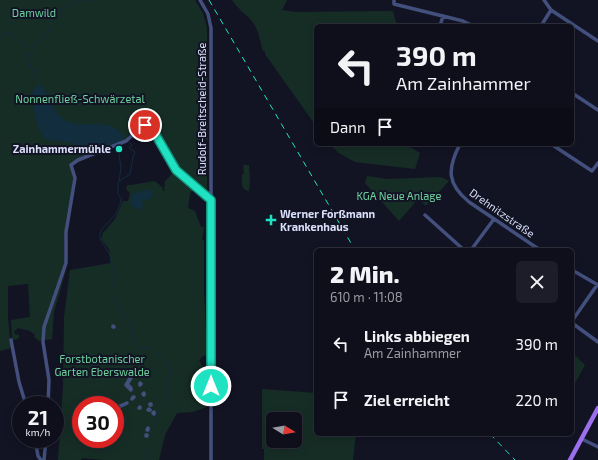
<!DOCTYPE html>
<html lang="de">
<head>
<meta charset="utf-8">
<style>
	body { margin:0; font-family:"Exo 2",sans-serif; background:#1c1d28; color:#f1f3f6; height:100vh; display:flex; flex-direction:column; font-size:15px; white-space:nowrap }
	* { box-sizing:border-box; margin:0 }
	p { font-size:13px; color:#9b9ca3 }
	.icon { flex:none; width:22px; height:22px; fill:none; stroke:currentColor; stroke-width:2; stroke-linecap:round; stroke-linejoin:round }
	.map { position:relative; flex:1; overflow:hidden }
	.details { position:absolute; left:314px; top:248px; width:260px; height:188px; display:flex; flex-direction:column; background:#0e0f1b; border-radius:6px; box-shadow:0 2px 10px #0003,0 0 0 1px #2e2f3a }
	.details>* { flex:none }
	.banner { position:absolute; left:314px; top:24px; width:260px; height:122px; border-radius:6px; box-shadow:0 2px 10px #0003,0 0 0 1px #2e2f3a; background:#0e0f1b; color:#f1f3f6; overflow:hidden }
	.needle { width:26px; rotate:101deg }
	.buttons { position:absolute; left:266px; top:412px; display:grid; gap:8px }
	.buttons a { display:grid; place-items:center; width:36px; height:36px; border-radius:6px; background:#0e0f1b; box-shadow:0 2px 10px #0003,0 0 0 1px #2e2f3a; font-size:20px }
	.speed { position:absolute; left:12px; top:396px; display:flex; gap:8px; font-size:20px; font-weight:700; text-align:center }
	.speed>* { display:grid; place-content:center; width:52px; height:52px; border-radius:50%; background:#0e0f1b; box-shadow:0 2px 10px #0003,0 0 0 1px #2e2f3a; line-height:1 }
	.speed small { font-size:10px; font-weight:400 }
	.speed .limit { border:6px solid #d22; background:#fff; color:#111 }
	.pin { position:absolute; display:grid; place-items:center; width:34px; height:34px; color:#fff; margin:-17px; border:2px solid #fff; border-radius:50%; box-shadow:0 1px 4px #0007 }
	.me { position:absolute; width:44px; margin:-22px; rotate:0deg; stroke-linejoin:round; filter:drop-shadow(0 0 3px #0008) }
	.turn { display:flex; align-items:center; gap:14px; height:84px; padding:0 16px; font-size:18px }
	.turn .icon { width:52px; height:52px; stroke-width:2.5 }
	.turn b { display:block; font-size:28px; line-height:34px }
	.then { display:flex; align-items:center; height:38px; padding:0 16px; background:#0003; gap:8px; font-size:15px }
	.round { display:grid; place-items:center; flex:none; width:42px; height:42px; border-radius:6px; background:#1c1d28 }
	.head { display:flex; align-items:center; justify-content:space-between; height:68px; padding:0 16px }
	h1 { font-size:24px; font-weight:800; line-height:30px }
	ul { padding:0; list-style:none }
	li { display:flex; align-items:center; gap:12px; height:56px; padding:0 16px }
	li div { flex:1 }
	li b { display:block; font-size:15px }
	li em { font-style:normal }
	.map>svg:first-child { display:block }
</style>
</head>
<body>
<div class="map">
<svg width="598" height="460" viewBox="0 0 598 460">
	<rect width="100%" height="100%" fill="#121424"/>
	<path fill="#162d26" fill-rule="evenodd" d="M0 0H195L203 13 207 28 208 140H198V167L207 168V193L201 191 176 170 148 123 124 141 57 172 70 166C77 182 70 198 67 215 64 232 63 253 66 270L54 312 52 339 39 341 34 337 35 335 30 331 18 328 14 332 15 334 19 335V338L12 341 11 320 30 317 28 284 8 286V318L11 348 0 351Z
		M232 0H287L282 10 295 12 393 11 397 26H316V126L265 54V51H263C260 42 259 32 254 24 248 15 238 10 232 0Z
		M329 144H405L420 153 415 169 355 162 339 153Z
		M243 165H249L250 180 249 191C240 190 242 181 242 174H244Z
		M175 171 195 188 190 193 188 208 195 211 201 227H204L202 240H204V293L207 355 203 356 199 360 207 375V407L193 412 177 413 165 435 159 460H104L82 458 81 460H58L63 386 64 317 70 270 111 263 109 249 101 239 103 233 115 219 123 201H128L130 193 126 189 127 185H131L155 181 163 188 162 190 164 191 165 181ZM81 405H115V439H81Z
		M367 176 388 179 441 177 449 181 426 206 418 199 399 221 365 183Z
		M573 353 585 365 572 389Z
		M262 389 316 393V434H356L353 460H264V449H262ZM273 419H295V441H273Z"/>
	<path fill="#112d3e" d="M40 84C51 96 53 118 71 123 87 128 110 118 121 134H124L125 136 123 138 124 140C115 144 95 152 81 148 77 147 72 143 67 142 59 140 47 144 42 134 35 123 33 106 32 92L37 86Z
		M146 190 151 191V198L142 201 143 205 141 210 133 207 130 203 132 195 137 192Z"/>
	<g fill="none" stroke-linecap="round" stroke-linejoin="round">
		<path stroke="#112d3e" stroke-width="1" d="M0 35 8 32C16 35 18 45 27 46L28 52 24 55 30 64 35 78 40 84
			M27 59 36 45 48 33 49 30 50 20 56 13 80 0H89
			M129 142 132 145 129 148 135 152 133 157 130 174 118 182V194L122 200 120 201 121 202 116 214 102 229 100 234V239L110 255 111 263 115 273V279L111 290 112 295 117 299 120 311 128 318 133 325C134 337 127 339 140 348L145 347 151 349 164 360 169 367 171 375 166 388 169 399 166 404 157 412 153 427 150 431 149 451 145 460
			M119 181 121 168 119 154"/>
		<path stroke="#43507d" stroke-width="3.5" d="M200 0 208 14 211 28V460
			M394 0V4L463 21 473 26
			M544 0 551 10 598 41
			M440 26 443 16
			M541 26 551 10
			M572 93 598 110
			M460 144C447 169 447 184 469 202L540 250
			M551 144 592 171 598 163
			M425 215 464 250
			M471 250 494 219
			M572 270 598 285
			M572 321 597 285
			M572 323 598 342
			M113 326 114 327H113Z
			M11 340 19 382 26 405
			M128 374 131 378 127 384 131 388V390L126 385 130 378Z
			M140 383 141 384 140 385Z
			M144 393V395L143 394Z
			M133 397H134L132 399Z
			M150 404H151V405H150Z
			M48 405 49 380 43 342 44 327 66 263V232L75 178 71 165 78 160 126 141 143 126 148 124 154 131 176 170 211 200
			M140 407V408H139Z
			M115 408 127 403 115 409
			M149 409 150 410H148Z
			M153 413 154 412V414Z
			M148 429V430H147L148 428Z
			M146 435H147V436H146Z
			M35 439 38 456 41 460
			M582 439 598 447
			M44 460 46 439"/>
		<path stroke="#9c6fec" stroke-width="4.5" d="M570 460 598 408"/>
		<path stroke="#1ee2c1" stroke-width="1" stroke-dasharray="6 5" stroke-linecap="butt" d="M209 0 355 250
			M490 434 515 460"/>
	</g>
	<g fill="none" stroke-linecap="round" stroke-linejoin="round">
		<defs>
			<path id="route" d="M145 125H150L176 170 211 200V386"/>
		</defs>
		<use href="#route" stroke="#14937d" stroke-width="10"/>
		<use href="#route" stroke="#1ee2c1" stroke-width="7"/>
	</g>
	<g fill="#1ee2c1" stroke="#121424" stroke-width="1.5">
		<circle cx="119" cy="149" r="4"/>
		<path d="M269 214h4v4h4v4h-4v4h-4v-4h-4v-4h4z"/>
	</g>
	<g text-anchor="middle" stroke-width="4" stroke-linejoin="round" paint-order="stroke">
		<g font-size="11" fill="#6ed19e" stroke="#121424">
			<text x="34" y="17">Damwild</text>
			<text x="80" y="103">Nonnenfließ-Schwärzetal</text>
			<text x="399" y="200">KGA Neue Anlage</text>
			<text x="102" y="363">Forstbotanischer<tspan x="102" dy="13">Garten Eberswalde</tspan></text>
		</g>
		<g font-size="11" fill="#dadffa" stroke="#121424">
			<text transform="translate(202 109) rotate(-90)" y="4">Rudolf-Breitscheid-Straße</text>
			<text transform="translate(502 213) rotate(35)" y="4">Drehnitzstraße</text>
		</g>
		<g font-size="11" font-weight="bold" fill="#dadffa" stroke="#121424" text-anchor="end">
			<text x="111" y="153">Zainhammermühle</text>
			<text x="280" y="218" text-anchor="start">Werner Forßmann<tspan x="280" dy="13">Krankenhaus</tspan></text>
		</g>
	</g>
</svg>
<div class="buttons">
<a><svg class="needle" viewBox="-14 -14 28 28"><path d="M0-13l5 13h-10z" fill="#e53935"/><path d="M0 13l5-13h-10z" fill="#9b9ca3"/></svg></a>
</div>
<div class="speed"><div>21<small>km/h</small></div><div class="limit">30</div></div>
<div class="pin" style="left:145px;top:125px;background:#d93025"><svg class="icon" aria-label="arrive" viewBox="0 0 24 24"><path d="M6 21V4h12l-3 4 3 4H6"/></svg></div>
<svg class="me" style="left:211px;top:386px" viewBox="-20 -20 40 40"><circle r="17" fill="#1ee2c1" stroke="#fff" stroke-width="3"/><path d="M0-11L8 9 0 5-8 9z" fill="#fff"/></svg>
<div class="banner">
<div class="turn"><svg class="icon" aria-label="left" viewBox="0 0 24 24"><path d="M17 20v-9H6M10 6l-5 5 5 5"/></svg><div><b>390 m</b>Am Zainhammer</div></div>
<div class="then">Dann<svg class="icon" aria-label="arrive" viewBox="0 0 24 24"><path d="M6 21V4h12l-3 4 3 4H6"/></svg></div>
</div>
<section class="details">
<div class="head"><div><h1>2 Min.</h1><p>610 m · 11:08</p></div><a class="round"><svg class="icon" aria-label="close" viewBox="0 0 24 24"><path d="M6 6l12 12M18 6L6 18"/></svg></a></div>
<ul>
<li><svg class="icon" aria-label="left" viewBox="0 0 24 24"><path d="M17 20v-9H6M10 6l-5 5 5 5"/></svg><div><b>Links abbiegen</b><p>Am Zainhammer</p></div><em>390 m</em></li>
<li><svg class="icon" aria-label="arrive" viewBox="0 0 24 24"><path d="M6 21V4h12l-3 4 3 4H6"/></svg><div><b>Ziel erreicht</b></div><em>220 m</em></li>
</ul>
</section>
</div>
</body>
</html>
